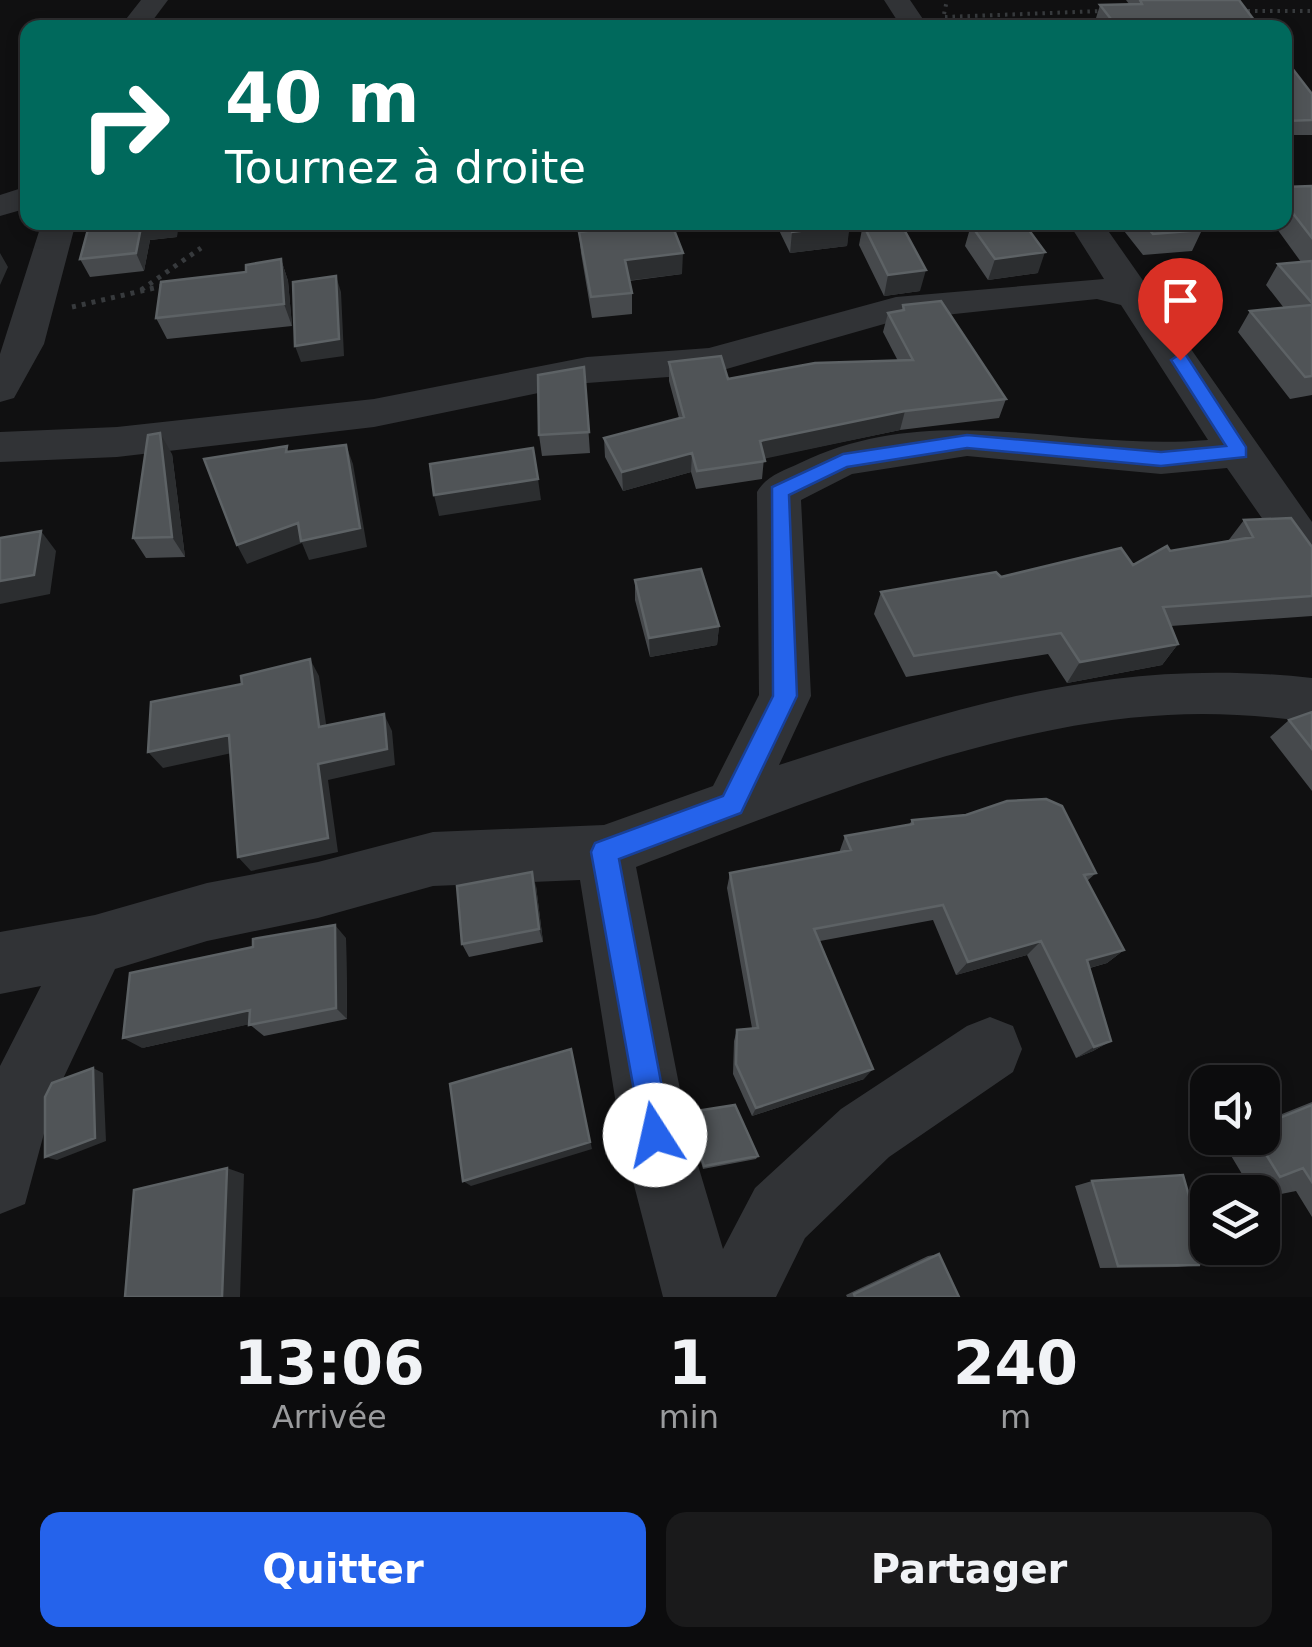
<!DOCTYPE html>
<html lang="fr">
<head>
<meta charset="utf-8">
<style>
	body { margin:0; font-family:"DejaVu Sans",sans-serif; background:#1a1a1b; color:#f1f3f6; height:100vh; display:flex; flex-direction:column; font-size:38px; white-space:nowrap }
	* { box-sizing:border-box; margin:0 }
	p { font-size:32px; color:#9a9b9d }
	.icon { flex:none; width:55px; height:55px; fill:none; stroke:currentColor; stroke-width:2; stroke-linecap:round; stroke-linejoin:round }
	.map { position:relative; height:1297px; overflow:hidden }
	.panel { display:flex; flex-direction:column; background:#0c0c0d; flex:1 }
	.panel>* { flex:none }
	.guide { position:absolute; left:20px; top:20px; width:1272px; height:210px; border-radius:20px; box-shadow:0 5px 15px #0003,0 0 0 2px #2c2c2e; background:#00695c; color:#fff; overflow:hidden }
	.controls { position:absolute; left:1190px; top:1065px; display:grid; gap:20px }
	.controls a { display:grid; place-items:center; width:90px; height:90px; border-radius:20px; background:#0c0c0d; box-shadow:0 5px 15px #0003,0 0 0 2px #2c2c2e; font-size:50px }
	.pin { position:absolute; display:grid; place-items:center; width:85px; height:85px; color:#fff; margin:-102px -42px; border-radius:50% 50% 50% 0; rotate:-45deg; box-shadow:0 0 10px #0007 }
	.pin .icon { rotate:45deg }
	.me { position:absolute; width:110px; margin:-55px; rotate:350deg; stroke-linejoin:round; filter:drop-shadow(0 0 8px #0008) }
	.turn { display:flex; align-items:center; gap:35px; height:210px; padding:0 40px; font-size:45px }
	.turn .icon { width:130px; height:130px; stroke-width:2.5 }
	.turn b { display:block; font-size:70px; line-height:85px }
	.eta { display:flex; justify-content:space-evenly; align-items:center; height:170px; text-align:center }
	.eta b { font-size:60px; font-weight:700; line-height:70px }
	.cta { display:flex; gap:20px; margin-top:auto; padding:20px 40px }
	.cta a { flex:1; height:115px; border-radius:20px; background:#2563eb; color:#fff; font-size:40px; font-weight:700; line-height:115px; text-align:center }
	.cta a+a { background:#1a1a1b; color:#f1f3f6 }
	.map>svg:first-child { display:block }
</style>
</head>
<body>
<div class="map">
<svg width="1312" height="1297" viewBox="0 0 1312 1297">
	<rect width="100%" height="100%" fill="#101011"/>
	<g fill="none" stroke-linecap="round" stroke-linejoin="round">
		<path stroke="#373a3d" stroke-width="4" stroke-dasharray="2.5 5" stroke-linecap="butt" d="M1240 11H1312
			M944 14 947 0
			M945 17 1102 11"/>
		<path stroke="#373a3d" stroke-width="5" stroke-dasharray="4 6" stroke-linecap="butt" d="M141 290 201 248
			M72 307 167 285"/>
		<path fill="#313336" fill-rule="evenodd" d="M141 0H168L147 28H119Z
			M884 0H910L929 28H902Z
			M28 186V208L0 216V195Z
			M42 222H76L44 344 14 398 0 402V354Z
			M1068 222H1102L1312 522V572L1296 567 1227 468 1161 474 967 456 852 474 801 500 811 696 779 765C966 705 1113 656 1312 678V722C1264 716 1217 712 1168 715 996 723 796 806 636 867L689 1135 723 1249 755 1188 841 1109 967 1026 990 1017 1013 1026 1022 1049 1013 1072 889 1157 805 1238 776 1297H663L621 1135 580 880 433 886 318 918 207 941 115 969 53 1100 25 1204 0 1214V1066L41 986 0 994V932L95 915 207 883 318 862 433 832 604 825 713 786 759 695 757 492C766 476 783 471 800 463 934 398 1070 452 1208 440L1121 305 1097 299 898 320 709 374 587 383 374 427 117 457 0 462V432L117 427 374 399 587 357 709 348 896 297 1104 279Z"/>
	</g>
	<path fill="#46494c" d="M1126 0H1239L1260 28H1102L1096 18 1100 5 1129 4Z
		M1285 59 1312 94V135H1285Z
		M1312 186V395L1290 399 1238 332 1250 311 1284 308 1266 285 1278 264 1301 262 1272 222H1285V187Z
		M90 222H178L177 237 150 240 144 271 90 277 80 259Z
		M775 222H849L847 246 790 253Z
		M1117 222H1196L1202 230 1192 251 1143 255Z
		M863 224 920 291 884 296 859 245Z
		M971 225 1038 273 988 280 965 246Z
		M579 232 682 274 629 281 632 293V314L592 318 581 253Z
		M281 259 288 281 292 326 167 339 156 318 246 272Z
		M903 305 1006 399 999 418 900 430 764 458 762 479 696 489 691 472 623 491 605 457 604 438 679 418 669 381V362L728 379 898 361 883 332 888 313 902 311Z
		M584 367 590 453 542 456 539 435Z
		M172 454 185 557 146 558 133 538Z
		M1244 520 1312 547V616L1171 626 1178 644 1162 665 1067 683 1048 654 906 677 874 614 881 592 1001 577 1133 565 1170 551 1228 541Z
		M635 580 719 626 717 645 650 657 635 600Z
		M1312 712V791L1270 737 1289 720Z
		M912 820 1096 873 1087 881 1124 950 1107 963 1090 968 1111 1041 1093 1051 1076 1058 1027 955 956 975 933 920 820 941 864 1079 752 1116 733 1074 734 1041 737 1030 752 1028 727 888 730 873 839 853 845 836 909 825Z
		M536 886 543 942 469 957 462 944Z
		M346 938 347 1019 264 1036 249 1024 142 1048Z
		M1312 1102V1217L1296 1191 1281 1194 1272 1179 1248 1184 1221 1139 1262 1138V1122Z
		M690 1112 758 1156 756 1159 703 1169 693 1134V1130L696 1129 689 1116Z
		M1092 1181 1199 1265 1177 1267 1100 1268 1075 1186Z
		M939 1254 959 1297H847L846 1295 928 1256Z"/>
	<path fill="#2c2e30" d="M142 222H178L177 237 150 240 144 271 136 253Z
		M850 225 847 246 790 253 792 232Z
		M1045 252 1038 273 988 280 995 259Z
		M0 253 8 267 0 285Z
		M683 253 682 274 625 281V260Z
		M281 259 288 281 292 326 284 304Z
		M926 270 920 291 884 296 888 275Z
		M336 276 341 292 344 356 301 362 295 346Z
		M905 411 900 430 758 460 760 441Z
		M160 433 172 454 185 557 172 537Z
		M346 445 353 464 367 547 309 560 302 543 247 564 237 545Z
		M692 453 691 472 623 491 622 472Z
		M538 479 541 500 439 516 434 495Z
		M41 531 56 551 50 594 0 604V581Z
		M719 626 717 645 650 657 649 638Z
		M1178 644 1162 665 1067 683 1080 662Z
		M310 659 319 676 329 744 319 727Z
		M384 714 392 731 395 765 328 780 338 852 251 871 238 857 318 764Z
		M229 735 241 751 163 768 148 752Z
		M532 872 536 886 543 942 539 929Z
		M335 925 346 938 347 1019 336 1008Z
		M1041 941 1027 955 956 975 968 962Z
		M1124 950 1107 963 1071 973 1087 960Z
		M250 1010 264 1021 142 1048 123 1038Z
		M1111 1041 1093 1051 1076 1058 1094 1047Z
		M571 1049 592 1149 471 1186 463 1181Z
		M93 1068 103 1073 106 1141 57 1160 45 1157Z
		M873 1069 864 1079 752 1116 756 1108Z
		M227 1168 244 1174 240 1297H222Z"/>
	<path fill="#505457" stroke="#5d6265" stroke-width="2.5" d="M1140 0H1239L1260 28H1118L1100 5 1142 4Z
		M1285 59 1312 94V120L1285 121Z
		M1312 186V238L1285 203V187Z
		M90 222H142L136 253 80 259Z
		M660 222H671L683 253 625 260 632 293 591 297 579 232Z
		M788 222H849L850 225 792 232Z
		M871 222H900L926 270 888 275 863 224Z
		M991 222H1023L1045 252 995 259 971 225Z
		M1143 222H1196L1202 230 1153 234Z
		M281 259 284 304 156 318 161 282 246 272V265Z
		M1312 261V303L1278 264Z
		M336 276 339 339 295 346 293 282Z
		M941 301 1006 399 905 411 760 441 765 461 697 471 692 453 622 472 604 438 684 417 669 362 721 356 728 379 815 363 913 360 888 313 904 310 903 305Z
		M1312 305V376L1305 377 1250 311Z
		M584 367 589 432 539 435 538 375Z
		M160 433 172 537 133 538 148 435Z
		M346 445 360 528 301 541 298 523 237 545 204 459 287 446 286 452Z
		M533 448 538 479 434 495 430 464Z
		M1291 518 1312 547V596L1163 607 1178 644 1080 662 1061 633 914 656 881 592 996 572 1001 577 1121 548 1133 565 1167 546 1170 551 1253 537 1244 520Z
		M41 531 34 575 0 581V538Z
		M701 569 719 626 649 638 635 580Z
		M310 659 319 727 384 714 387 749 318 764 328 838 238 857 229 735 148 752 151 702 242 684 241 676Z
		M1312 712V749L1289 720Z
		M1046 799 1062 806 1096 873 1084 875 1124 950 1087 960 1111 1041 1094 1047 1041 941 968 962 943 905 814 929 873 1069 756 1108 736 1064 737 1030 758 1028 730 873 851 850 845 836 913 824 912 820 966 815 1007 801Z
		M532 872 539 929 462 944 457 886Z
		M335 925 336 1008 249 1025 250 1010 123 1038 130 973 253 947V939Z
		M571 1049 590 1142 463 1181 450 1084Z
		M93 1068 95 1138 45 1157V1097L52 1083Z
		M735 1105 758 1156 704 1166 693 1130 698 1128 690 1112Z
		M1312 1105V1182L1303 1168 1280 1177 1256 1138H1262V1125Z
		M227 1168 222 1297H125L134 1190Z
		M1183 1175 1204 1249 1199 1265 1118 1266 1092 1181Z
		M939 1254 959 1297H855L854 1294Z"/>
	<path fill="#2563eb" stroke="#184099" stroke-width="2.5" d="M1180 354 1186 355 1246 447V457L1161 466 967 448 847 467 789 495 797 696 741 813 619 859 671 1135 666 1146 655 1150 644 1146 591 852 595 843 723 796 773 696 772 487 843 454 967 435 1161 452 1226 446 1171 360Z"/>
</svg>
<div class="controls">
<a><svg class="icon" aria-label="sound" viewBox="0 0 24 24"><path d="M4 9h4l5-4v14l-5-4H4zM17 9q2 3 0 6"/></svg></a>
<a><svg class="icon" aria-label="layers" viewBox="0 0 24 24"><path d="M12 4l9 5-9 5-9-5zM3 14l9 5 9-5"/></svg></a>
</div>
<div class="pin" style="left:1180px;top:360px;background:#d93025"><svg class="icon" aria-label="arrive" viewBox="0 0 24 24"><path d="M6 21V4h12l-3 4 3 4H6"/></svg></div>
<svg class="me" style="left:655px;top:1135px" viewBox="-20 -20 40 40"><circle r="19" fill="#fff"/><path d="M0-13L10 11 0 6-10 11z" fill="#2563eb"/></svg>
<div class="guide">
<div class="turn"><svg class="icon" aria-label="right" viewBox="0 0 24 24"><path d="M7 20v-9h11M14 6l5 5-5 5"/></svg><div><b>40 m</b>Tournez à droite</div></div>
</div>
</div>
<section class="panel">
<div class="eta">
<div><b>13:06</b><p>Arrivée</p></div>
<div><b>1</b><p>min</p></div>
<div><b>240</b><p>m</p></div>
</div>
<div class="cta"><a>Quitter</a><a>Partager</a></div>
</section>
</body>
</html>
